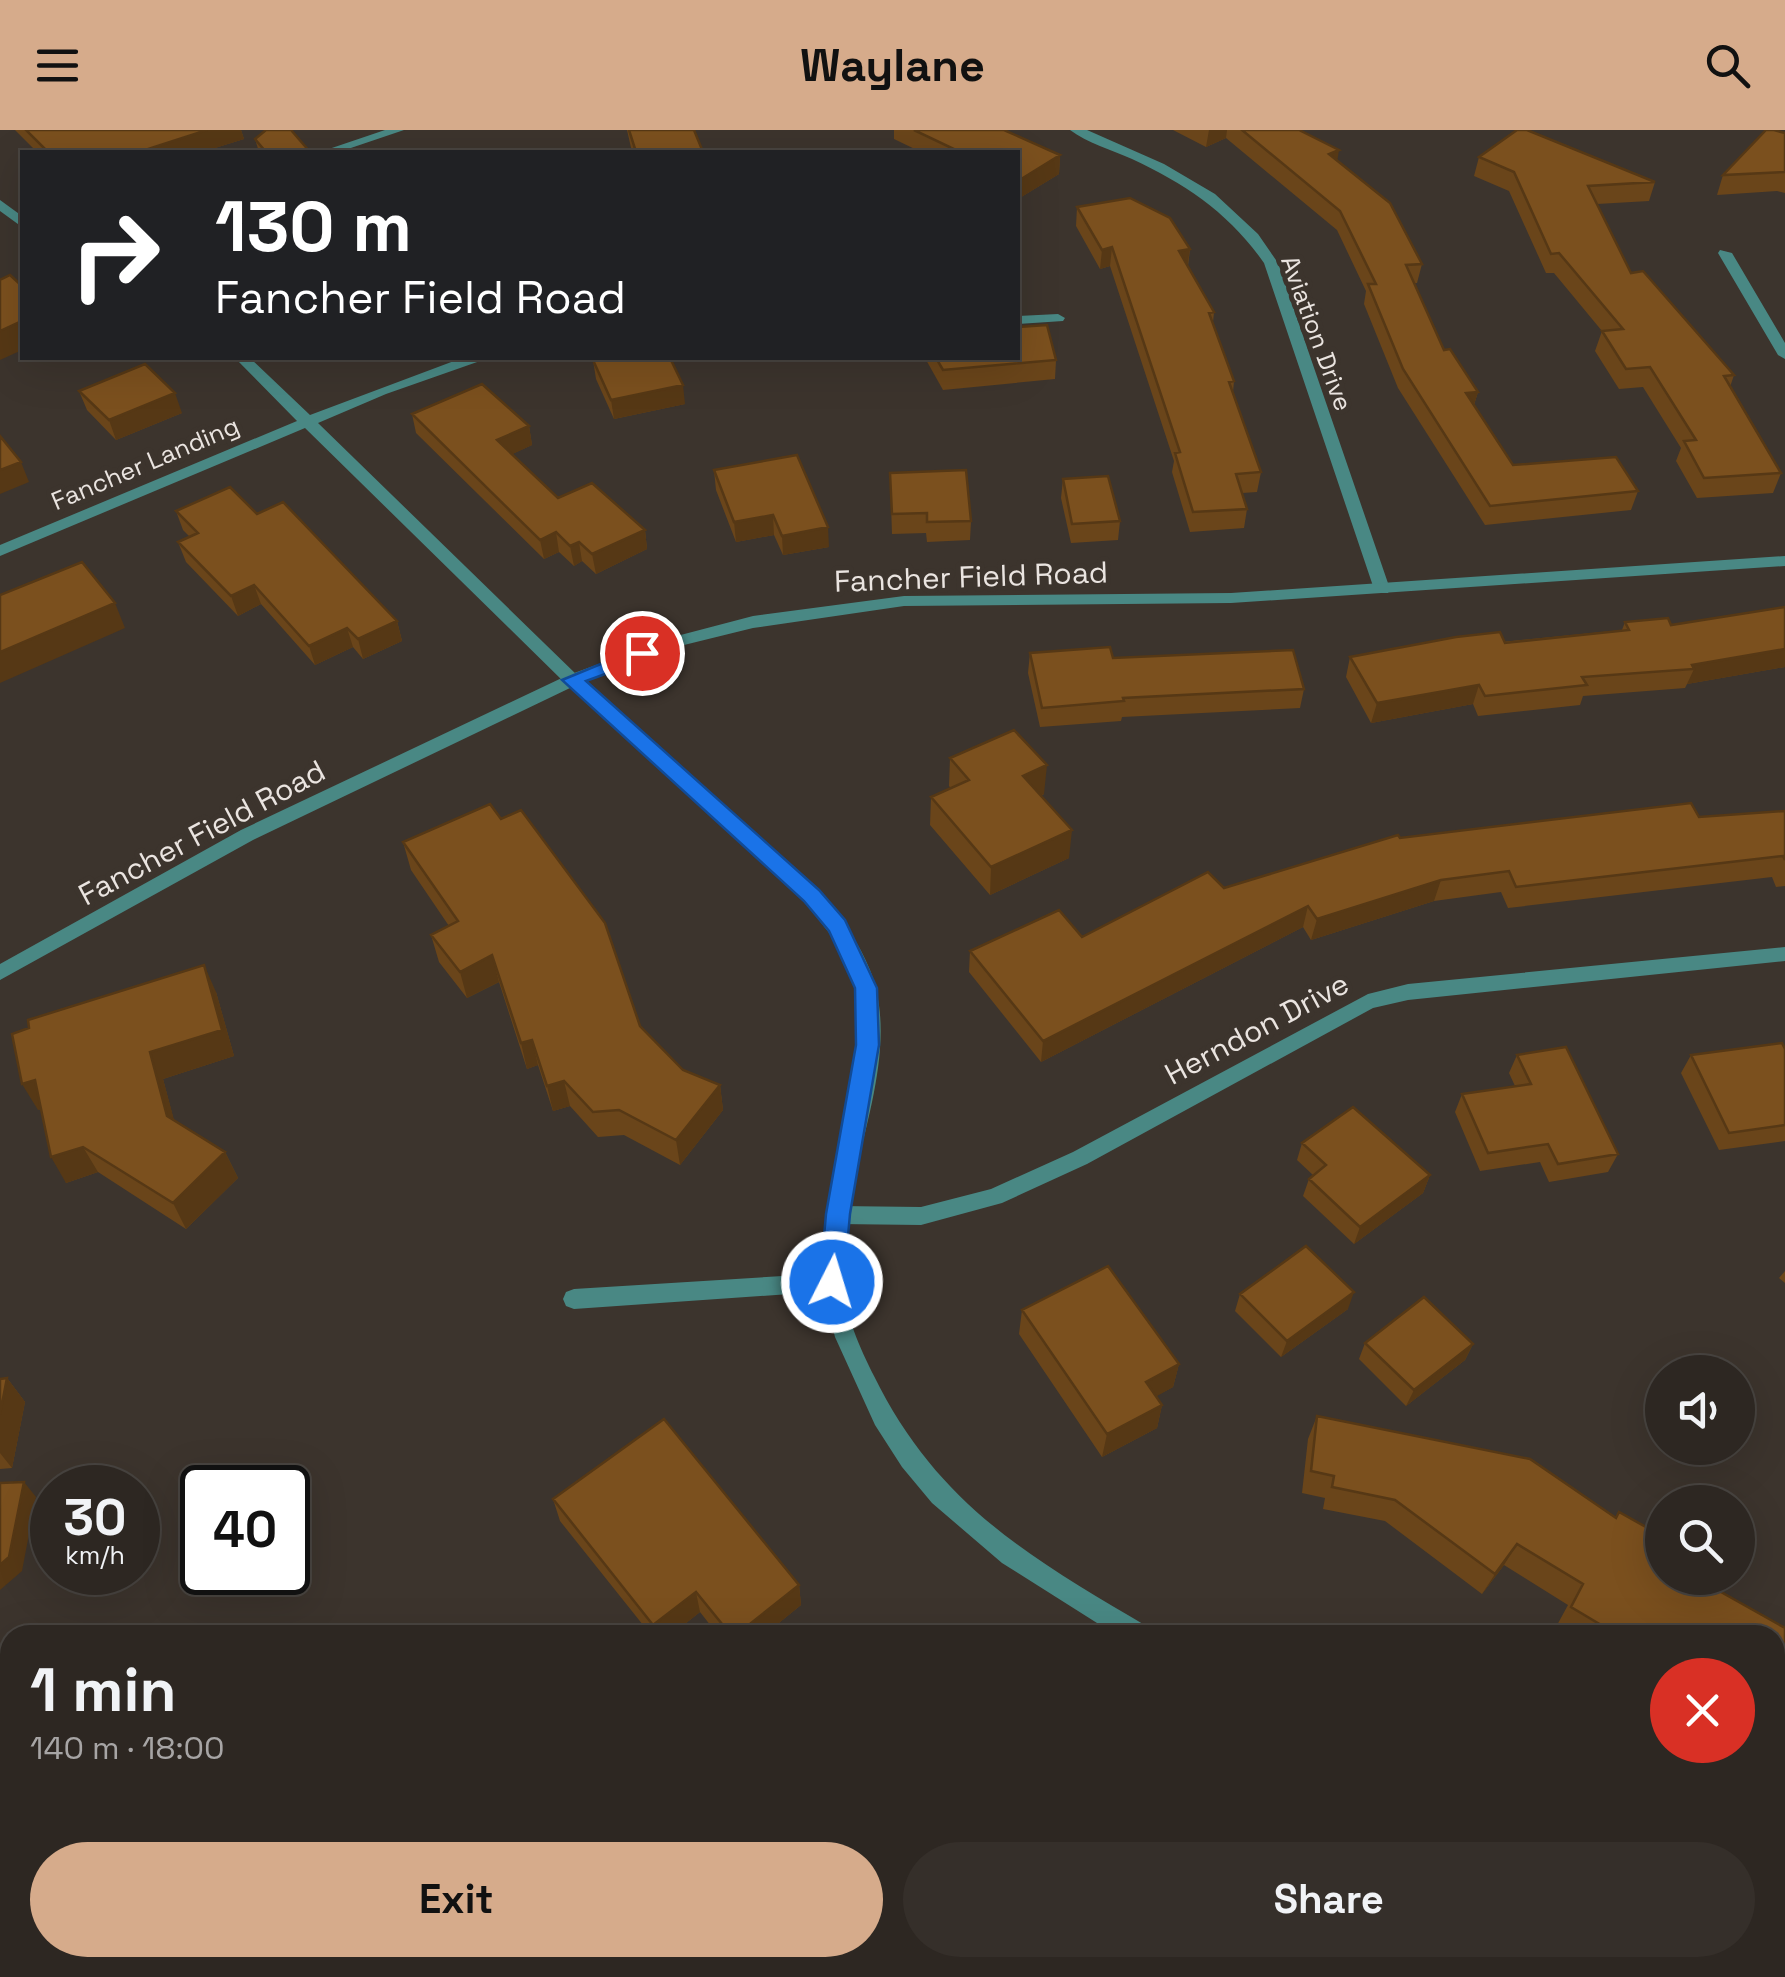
<!DOCTYPE html>
<html lang="en">
<head>
<meta charset="utf-8">
<style>
	body { margin:0; font-family:"Space Grotesk",sans-serif; background:#352f2a; color:#f1f3f6; height:100vh; display:flex; flex-direction:column; font-size:38px; white-space:nowrap }
	* { box-sizing:border-box; margin:0 }
	p { font-size:32px; color:#a7a5a5 }
	.icon { flex:none; width:55px; height:55px; fill:none; stroke:currentColor; stroke-width:2; stroke-linecap:round; stroke-linejoin:round }
	.map { position:relative; flex:1; overflow:hidden }
	.sheet { position:absolute; left:0px; top:1495px; width:1785px; height:352px; display:flex; flex-direction:column; background:#2d2722; border-radius:30px 30px 0 0; box-shadow:0 10px 40px #0002,0 0 0 2px #484440 }
	.sheet>* { flex:none }
	.banner { position:absolute; left:20px; top:20px; width:1000px; height:210px; border-radius:0px; box-shadow:0 10px 40px #0002,0 0 0 2px #484440; background:#202124; color:#fff; overflow:hidden }
	.fabs { position:absolute; left:1645px; top:1225px; display:grid; gap:20px }
	.fabs a { display:grid; place-items:center; width:110px; height:110px; border-radius:50%; background:#2d2722; box-shadow:0 10px 40px #0002,0 0 0 2px #484440; font-size:50px }
	.speed { position:absolute; left:30px; top:1335px; display:flex; gap:20px; font-size:50px; font-weight:700; text-align:center }
	.speed>* { display:grid; place-content:center; width:130px; height:130px; border-radius:50%; background:#2d2722; box-shadow:0 10px 40px #0002,0 0 0 2px #484440; line-height:1 }
	.speed small { font-size:25px; font-weight:400 }
	.speed .limit { border:5px solid #111; border-radius:15px; background:#fff; color:#111 }
	.pin { position:absolute; display:grid; place-items:center; width:85px; height:85px; color:#fff; margin:-42px; border:5px solid #fff; border-radius:50%; box-shadow:0 2px 10px #0007 }
	.me { position:absolute; width:110px; margin:-55px; rotate:5deg; stroke-linejoin:round; filter:drop-shadow(0 0 8px #0008) }
	.turn { display:flex; align-items:center; gap:35px; height:210px; padding:0 30px; font-size:45px }
	.turn .icon { width:130px; height:130px; stroke-width:2.5 }
	.turn b { display:block; font-size:70px; line-height:85px }
	.round { display:grid; place-items:center; flex:none; width:105px; height:105px; border-radius:52px; background:#352f2a }
	.overview { display:flex; align-items:center; justify-content:space-between; height:170px; padding:0 30px }
	h1 { font-size:60px; font-weight:600; line-height:75px }
	.action { display:flex; gap:20px; margin-top:auto; padding:20px 30px }
	.action a { flex:1; height:115px; border-radius:60px; background:#d6ab8b; color:#111; font-size:40px; font-weight:600; line-height:115px; text-align:center }
	.action a+a { background:#352f2a; color:#f1f3f6 }
	header { display:flex; justify-content:space-between; align-items:center; height:130px; padding:0 30px; background:#d6ab8b; color:#111; font-size:45px; font-weight:600 }
	.map>svg:first-child { display:block }
</style>
</head>
<body>
<header><svg class="icon" aria-label="menu" viewBox="0 0 24 24"><path d="M4 6h16M4 12h16M4 18h16"/></svg>Waylane<svg class="icon" aria-label="search" viewBox="0 0 24 24"><circle cx="10" cy="10" r="6"/><path d="M15 15l6 6"/></svg></header>
<div class="map">
<svg width="1785" height="1847" viewBox="0 0 1785 1847">
	<rect width="100%" height="100%" fill="#3c342d"/>
	<g fill="none" stroke-linecap="round" stroke-linejoin="round">
		<path fill="#498884" fill-rule="evenodd" d="M1058 184 1065 188 1063 191 1018 194V186Z"/>
		<path fill="#498884" fill-rule="evenodd" d="M385 0H404L339 22H320Z
			M1070 0H1087L1164 34 1215 64 1258 104 1278 133 1390 459 1388 463H1376L1374 459 1264 133C1230 84 1186 54 1132 29 1112 20 1087 13 1070 0Z
			M0 70 22 86V97L0 81Z
			M1720 120 1732 123 1785 213V229L1778 225 1718 123Z
			M235 228H250L310 285 462 228H482L480 231 386 264 318 293 578 546 581 550 578 554H566L305 298 0 426V415L297 291Z
			M1785 817V831L1408 870 1373 878 1087 1034 1002 1073 921 1095 838 1094 830 1091 827 1085 830 1079 838 1076 921 1077 991 1059 1073 1022 1368 864 1408 854Z
			M832 1143 840 1145 843 1152 840 1159 832 1161 574 1179 566 1176 563 1169 566 1162 574 1159Z"/>
		<path fill="#498884" fill-rule="evenodd" d="M1785 426V436L1231 473 904 476 753 498 684 515 585 552C633 596 682 639 731 683 782 729 844 774 870 840 895 903 870 978 856 1041 848 1077 840 1116 843 1153 845 1185 860 1218 874 1246 937 1374 1029 1427 1148 1497L1151 1505H1116L1002 1433 932 1373 902 1337 875 1295 835 1207 821 1151 827 1079 858 926 860 890 852 843 837 813 804 771 570 558 253 710 0 850V834L241 700 566 546 673 507 753 486 904 466 1231 463Z
			M1775 1820 1785 1824V1847L1765 1844 1763 1838H1775Z"/>
	</g>
	<path fill="#6a451a" d="M15 0H241L244 9 202 22H37Z
		M627 0H694L703 22H632Z
		M894 0H1004L1060 25 1059 44 1018 69V22H921L894 9Z
		M1173 0H1299L1337 30 1422 134 1417 153H1414L1444 220 1478 262 1474 275 1513 335 1638 361 1631 380 1485 395 1398 258 1364 174 1366 161 1337 100 1226 8 1206 17Z
		M1785 3V63L1777 61 1717 65 1723 45Z
		M255 9 310 22H259Z
		M1479 27 1655 52 1649 71 1597 74 1631 143 1734 245 1730 257 1781 343 1773 363 1697 368 1676 331 1681 318 1643 257 1619 259 1595 221 1602 201 1554 143H1546L1509 61 1474 46Z
		M1077 77 1190 119 1188 136 1214 182 1213 192 1234 251 1233 262 1261 342 1257 362 1242 363 1247 379 1244 398 1190 402 1172 342 1174 331 1110 136 1100 139 1076 96Z
		M925 228H1018L1056 230 1055 249 943 260Z
		M593 230 685 274 614 289 596 249Z
		M79 261 182 283 116 310 87 280Z
		M412 284 529 296 532 315 512 324 558 368 645 400 647 419 596 444 582 431 574 436 559 422 544 429 416 303Z
		M714 340 829 417 783 425 774 405 736 412 716 360Z
		M890 343 971 391 970 410 927 412 926 403 892 404Z
		M1063 349 1120 391 1118 410 1071 413 1061 368Z
		M176 381 257 384 397 491 402 511 363 529 353 517 315 535 261 474 238 486 186 432 178 412 190 407 183 400Z
		M1785 477V537L1687 554 1685 558 1583 566 1580 575 1478 586 1473 574 1371 593 1346 547 1350 527 1622 500 1625 492 1671 495Z
		M1030 523 1113 528 1304 559 1300 578 1122 587 1121 591 1040 597 1028 543Z
		M950 628 1044 664 1041 666 1069 728 990 765 930 695 931 667 951 658 949 656Z
		M1785 681V756L1776 757 1772 747 1508 778 1501 762 1434 771 1311 810 1303 797 1041 932 969 842 970 821 1082 807 1224 758 1400 708Z
		M403 712 640 896 683 940 720 955 723 980 680 1035 624 1005 598 1007 570 976 553 981 538 935 527 939 499 852 467 868 439 832 431 805 449 796 411 740Z
		M216 862 234 926 163 949 174 991 225 1022 238 1048 186 1099 98 1042 66 1053 41 979 38 980Z
		M1785 919V1011L1719 1020 1681 943 1691 925Z
		M1517 925 1618 1024 1608 1042 1549 1052 1540 1032 1480 1041 1455 982 1462 964 1515 956 1509 943Z
		M1302 1013 1430 1045 1423 1063 1354 1114 1303 1066 1309 1049 1313 1045 1297 1030Z
		M1785 1141V1153L1779 1148Z
		M1240 1164 1348 1179 1281 1227 1235 1181Z
		M1022 1180 1179 1234 1173 1257 1156 1266 1162 1275 1157 1298 1102 1327 1019 1204Z
		M1365 1213 1473 1214 1465 1230 1406 1276 1359 1229Z
		M7 1248 25 1272 12 1338 0 1339V1249Z
		M1317 1286 1530 1329 1615 1388 1619 1382 1662 1406V1448H1696L1785 1498V1583L1778 1599 1775 1602V1505H1569L1556 1497 1568 1475 1504 1435 1482 1464 1385 1391 1323 1379 1325 1368 1302 1363 1308 1309Z
		M553 1369 799 1455 801 1475 764 1505H718L700 1482 671 1505H651L560 1391Z"/>
	<path fill="#563815" d="M207 0H241L244 9 202 22H139Z
		M1209 0H1227L1226 8 1206 17Z
		M1339 20 1336 39 1329 24Z
		M1060 25 1059 44 1018 69V51Z
		M1112 117 1110 136 1100 139 1102 120Z
		M1190 119 1187 138 1179 121Z
		M22 191V220L0 230V201Z
		M683 255 685 274 614 289 611 270Z
		M1478 262 1472 281 1466 263Z
		M175 263 182 283 116 310 109 290Z
		M529 296 532 315 500 330 497 310Z
		M21 332 29 352 0 364V340Z
		M773 385 774 405 736 412 734 392Z
		M828 397 829 417 783 425 782 406Z
		M645 400 647 419 596 444 592 424Z
		M556 402 559 422 544 429 540 410Z
		M579 412 582 431 574 436 570 416Z
		M254 455 261 474 238 486 231 466Z
		M115 473 125 498 0 553V522Z
		M397 491 402 511 363 529 358 509Z
		M347 498 353 517 315 535 309 516Z
		M1785 519V537L1687 554 1694 539 1692 535Z
		M1479 555 1473 574 1371 593 1377 573Z
		M1047 635 1044 664 1021 674 1023 646Z
		M1072 700 1069 728 990 765 991 737Z
		M1441 750 1434 771 1311 810 1317 789Z
		M1308 776 1303 797 1041 932 1043 911Z
		M492 825 499 852 467 868 460 842Z
		M204 835 216 862 234 926 163 949 180 1012 167 986 150 922Z
		M532 910 538 935 527 939 521 913Z
		M35 950 51 976 38 980 22 954Z
		M564 951 570 976 553 981 547 956Z
		M720 955 723 980 680 1035 676 1010Z
		M83 1017 98 1042 66 1053 51 1027Z
		M225 1022 238 1048 186 1099 173 1073Z
		M1430 1045 1423 1063 1354 1114 1360 1097Z
		M1354 1162 1348 1179 1281 1227 1287 1211Z
		M1473 1214 1465 1230 1406 1276 1414 1260Z
		M1179 1234 1173 1257 1141 1275 1146 1252Z
		M7 1248 25 1272 12 1338 0 1323V1284Z
		M1162 1275 1157 1298 1102 1327 1107 1304Z
		M24 1352 36 1367 22 1441 0 1460V1435Z
		M1517 1414 1504 1435 1482 1464 1495 1444Z
		M799 1455 801 1475 764 1505H736Z
		M696 1462 700 1482 671 1505H656L653 1495Z
		M480 1838H513L502 1847H468Z
		M801 1838H817L810 1847H794Z"/>
	<path fill="#7b501e" stroke="#563815" stroke-width="2.5" d="M26 0H207L139 22H48Z
		M266 0H291L310 22H266L255 9Z
		M629 0H694L703 22H636Z
		M914 0H1004L1060 25 1018 51V22H960Z
		M1242 0H1299L1339 20 1329 24 1390 73 1422 134 1406 135 1444 220 1450 219 1478 262 1466 263 1513 335 1616 327 1638 361 1490 376 1403 239 1368 154H1376L1340 81Z
		M1517 0H1527L1655 52 1588 56 1631 143 1643 141 1734 245 1724 246 1781 343 1704 348 1684 311 1696 310 1650 237 1626 239 1602 201 1623 199 1559 123 1551 124 1514 42 1479 27Z
		M1766 0H1774L1785 3V42L1723 45Z
		M1130 68 1170 88 1190 119 1179 121 1214 182 1209 183 1234 251 1229 252 1261 342 1236 344 1247 379 1193 382 1175 323 1180 322 1112 117 1102 120 1077 77Z
		M10 145 22 156V191L0 201V150Z
		M1047 195 1056 230 943 240 936 228H1018V197Z
		M605 228H670L683 255 611 270 593 230Z
		M145 234 175 263 109 290 79 261Z
		M482 254 529 296 497 310 558 368 592 353 645 400 592 424 579 412 570 416 556 402 540 410 412 284Z
		M0 306 21 332 0 340Z
		M797 325 828 397 782 406 773 385 734 392 714 340Z
		M966 340 971 391 927 392V383L892 384 890 343Z
		M1108 346 1120 391 1072 394 1063 349Z
		M230 357 257 384 283 372 397 491 358 509 347 498 309 516 254 455 231 466 178 412 198 403 176 381Z
		M82 432 115 473 0 522V465Z
		M1785 477V519L1692 535 1694 539 1582 547 1587 555 1485 566 1479 555 1377 573 1350 527 1456 507 1500 502 1505 513 1629 500 1625 492 1668 488 1671 495Z
		M1110 517 1113 528 1293 520 1304 559 1123 568 1124 571 1042 578 1030 523Z
		M1014 600 1047 635 1023 646 1072 700 991 737 931 667 969 650 950 628Z
		M1691 673 1699 687 1785 681V730L1783 726 1516 757 1509 741 1441 750 1317 789 1308 776 1043 911 970 821 1059 780 1082 807 1208 742 1224 758 1398 705 1400 708Z
		M490 674 501 689 521 680 605 793 640 896 683 940 720 955 676 1010 619 980 593 982 564 951 547 956 532 910 521 913 492 825 460 842 431 805 458 791 403 712Z
		M204 835 222 900 150 922 167 986 225 1022 173 1073 83 1017 51 1027 35 950 22 954 12 904 29 898 28 890Z
		M1782 913 1785 919V995L1729 1003 1691 925Z
		M1566 917 1618 1024 1558 1034 1548 1014 1488 1023 1462 964 1531 954 1517 925Z
		M1353 977 1430 1045 1360 1097 1309 1049 1326 1035 1302 1013Z
		M1306 1116 1354 1162 1287 1211 1240 1164Z
		M1108 1136 1179 1234 1146 1252 1162 1275 1107 1304 1022 1180Z
		M1424 1167 1473 1214 1414 1260 1365 1213Z
		M7 1248 0 1284V1249Z
		M1317 1286 1530 1329 1616 1388 1619 1382 1662 1406V1448H1696L1785 1498V1583L1778 1599 1775 1597V1505H1618L1571 1477 1583 1454 1517 1414 1495 1444 1395 1370 1332 1357 1334 1346 1311 1341Z
		M664 1289 799 1455 736 1505H731L696 1462 653 1495 553 1369Z
		M24 1352 9 1427 0 1435V1353Z
		M212 1838H480L468 1847H218Z
		M672 1838H801L794 1847H664Z
		M1255 1838H1444L1462 1847H1251Z"/>
	<path fill="#1a73e8" stroke="#114b97" stroke-width="2.5" d="M642 517 652 523 649 528 586 551 819 760 845 790 877 858 879 915 850 1084 844 1152 832 1163 820 1152 826 1084 856 915 855 858 829 801 804 771 562 550Z"/>
	<g text-anchor="middle" stroke-width="10" stroke-linejoin="round" paint-order="stroke">
		<g font-size="25" fill="#eae4e0" stroke="#3c342d">
			<text transform="translate(1317 203) rotate(70)" y="9">Aviation Drive</text>
			<text transform="translate(145 333) rotate(-23)" y="9">Fancher Landing</text>
		</g>
		<g font-size="30" fill="#eae4e0" stroke="#3c342d">
			<text transform="translate(971 447) rotate(-2)" y="10">Fancher Field Road</text>
			<text transform="translate(202 703) rotate(-28)" y="10">Fancher Field Road</text>
			<text transform="translate(1257 899) rotate(-28)" y="10">Herndon Drive</text>
		</g>
	</g>
</svg>
<div class="fabs">
<a><svg class="icon" aria-label="sound" viewBox="0 0 24 24"><path d="M4 9h4l5-4v14l-5-4H4zM17 9q2 3 0 6"/></svg></a>
<a><svg class="icon" aria-label="search" viewBox="0 0 24 24"><circle cx="10" cy="10" r="6"/><path d="M15 15l6 6"/></svg></a>
</div>
<div class="speed"><div>30<small>km/h</small></div><div class="limit">40</div></div>
<div class="pin" style="left:642px;top:523px;background:#d93025"><svg class="icon" aria-label="arrive" viewBox="0 0 24 24"><path d="M6 21V4h12l-3 4 3 4H6"/></svg></div>
<svg class="me" style="left:832px;top:1152px" viewBox="-20 -20 40 40"><circle r="17" fill="#1a73e8" stroke="#fff" stroke-width="3"/><path d="M0-11L8 9 0 5-8 9z" fill="#fff"/></svg>
<div class="banner">
<div class="turn"><svg class="icon" aria-label="right" viewBox="0 0 24 24"><path d="M7 20v-9h11M14 6l5 5-5 5"/></svg><div><b>130 m</b>Fancher Field Road</div></div>
</div>
<section class="sheet">
<div class="overview"><div><h1>1 min</h1><p>140 m · 18:00</p></div><a class="round" style="background:#d93025;color:#fff"><svg class="icon" aria-label="close" viewBox="0 0 24 24"><path d="M6 6l12 12M18 6L6 18"/></svg></a></div>
<div class="action"><a>Exit</a><a>Share</a></div>
</section>
</div>
</body>
</html>
